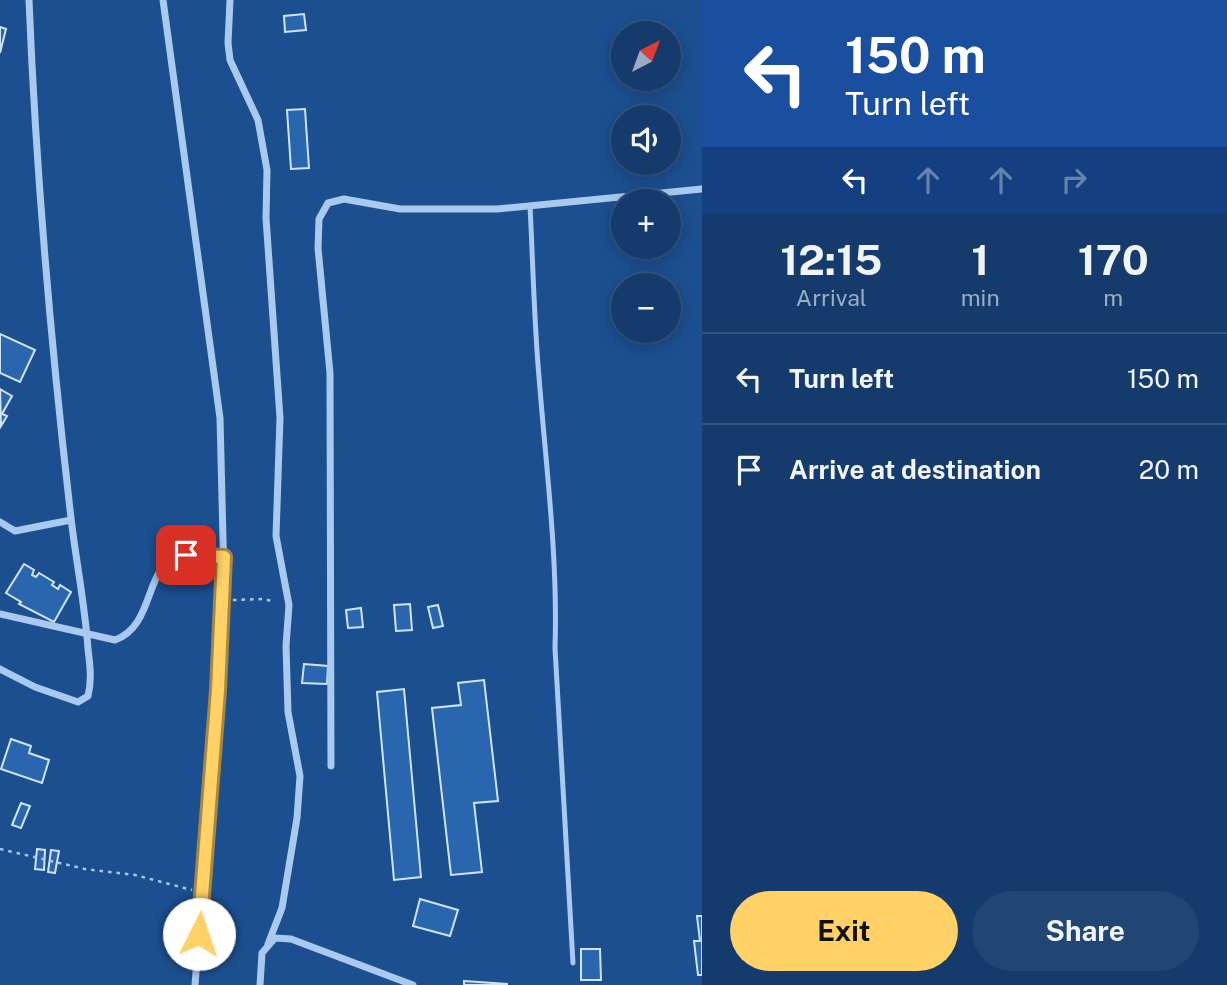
<!DOCTYPE html>
<html lang="en">
<head>
<meta charset="utf-8">
<style>
	body { margin:0; font-family:"Public Sans",sans-serif; background:#214673; color:#f1f3f6; height:100vh; display:flex; flex-direction:column; font-size:26px; white-space:nowrap }
	* { box-sizing:border-box; margin:0 }
	p { font-size:23px; color:#9dadc1 }
	.icon { flex:none; width:38px; height:38px; fill:none; stroke:currentColor; stroke-width:2; stroke-linecap:round; stroke-linejoin:round }
	.map { position:relative; flex:1; overflow:hidden }
	.panel { display:flex; flex-direction:column; background:#143b6b; width:525px }
	.panel>* { flex:none }
	.top-card { background:#1a4fa0; color:#fff; overflow:hidden }
	.needle { width:46px; rotate:41deg }
	.buttons { position:absolute; left:611px; top:21px; display:grid; gap:14px }
	.buttons a { display:grid; place-items:center; width:70px; height:70px; border-radius:50%; background:#143b6b; box-shadow:0 4px 18px #0003,0 0 0 2px #33557e; font-size:35px }
	.pin { position:absolute; display:grid; place-items:center; width:60px; height:60px; color:#fff; margin:-30px; border-radius:14px; box-shadow:0 4px 10px #0006 }
	.me { position:absolute; width:77px; margin:-38px; rotate:4deg; stroke-linejoin:round; filter:drop-shadow(0 0 5px #0008) }
	.turn { display:flex; align-items:center; gap:24px; height:147px; padding:0 28px; font-size:32px }
	.turn .icon { width:91px; height:91px; stroke-width:2.5 }
	.turn b { display:block; font-size:49px; line-height:60px }
	.lanes { display:flex; align-items:center; height:66px; padding:0 28px; background:#0003; justify-content:center; gap:35px; direction:ltr }
	.lanes .off { opacity:.35 }
	.eta { display:flex; justify-content:space-evenly; align-items:center; height:119px; text-align:center }
	.eta b { font-size:42px; font-weight:700; line-height:49px }
	.cta { display:flex; gap:14px; margin-top:auto; padding:14px 28px }
	.cta a { flex:1; height:80px; border-radius:42px; background:#ffd166; color:#111; font-size:28px; font-weight:700; line-height:80px; text-align:center }
	.cta a+a { background:#214673; color:#f1f3f6 }
	ul { padding:0; list-style:none }
	li { display:flex; align-items:center; gap:21px; height:91px; padding:0 28px; border-top:2px solid #33557e }
	li div { flex:1 }
	li b { display:block; font-size:26px }
	li em { font-style:normal }
	main { display:flex; flex:1; min-height:0 }
	.map>svg:first-child { display:block }
</style>
</head>
<body>
<main>
<div class="map">
<svg width="702" height="985" viewBox="0 0 702 985">
	<rect width="100%" height="100%" fill="#1b4f8f"/>
	<path fill="#2a66ad" stroke="#cfe3fa" stroke-width="2" d="M304 14 306 30 285 32 284 16Z
		M0 27 6 29 0 53Z
		M305 109 309 168 291 169 287 110Z
		M0 334 35 350 20 382 0 373Z
		M0 389 12 396 2 414 7 416 1 426Z
		M24 564 34 570 32 575 36 577 39 573 54 582 52 585 58 589 60 585 71 592 54 622 19 604 21 602 6 593Z
		M410 604 412 630 396 631 394 605Z
		M438 605 443 626 433 628 428 607Z
		M361 608 363 627 348 628 346 610Z
		M304 664 328 666 327 684 302 683Z
		M484 680 498 801 474 803 482 872 451 875 432 708 461 705 458 683Z
		M404 689 421 877 394 880 377 692Z
		M11 739 31 746 29 753 49 760 42 783 1 769Z
		M21 803 30 806 21 828 12 825Z
		M37 849 45 850 44 870 35 869Z
		M51 850 59 851 55 873 48 872Z
		M420 899 458 910 450 936 413 926Z
		M697 916H702V975H698L694 941H700Z
		M581 949H600L601 980H581Z
		M464 981 507 984V985H464Z"/>
	<g fill="none" stroke-linecap="round" stroke-linejoin="round">
		<path stroke="#a9c9ee" stroke-width="2.5" stroke-dasharray="3.5 5" stroke-linecap="butt" d="M233 600 264 599 275 602
			M0 849 85 869 135 875 192 890"/>
		<path stroke="#a9c9ee" stroke-width="5" d="M530 206C533 263 534 320 539 377 546 467 558 557 555 648L573 963"/>
		<path stroke="#a9c9ee" stroke-width="7" d="M163 0 220 418 224 580 218 690 195 985
			M230 0 228 43 230 60 258 120 267 170 266 218 280 418 276 536 289 605 286 646 288 712 300 776 297 818 282 908 268 944
			M0 522 15 531 71 520
			M0 614 115 640C158 624 142 560 185 555 197 554 211 556 224 557
			M0 669 35 687 78 702 88 696C92 680 90 665 88 649 85 605 76 561 71 518 51 346 36 173 29 0
			M331 766 330 373 318 248 319 219 328 203 344 199 400 209H497L702 189
			M260 985 262 953 275 938 291 939 413 985"/>
	</g>
	<g fill="none" stroke-linecap="round" stroke-linejoin="round">
		<defs>
			<path id="route" d="M186 555 224 557 218 690 199 934"/>
		</defs>
		<use href="#route" stroke="#a68842" stroke-width="18"/>
		<use href="#route" stroke="#ffd166" stroke-width="12"/>
	</g>
</svg>
<div class="buttons">
<a><svg class="needle" viewBox="-14 -14 28 28"><path d="M0-13l5 13h-10z" fill="#e53935"/><path d="M0 13l5-13h-10z" fill="#9dadc1"/></svg></a>
<a><svg class="icon" aria-label="sound" viewBox="0 0 24 24"><path d="M4 9h4l5-4v14l-5-4H4zM17 9q2 3 0 6"/></svg></a>
<a>+</a>
<a>−</a>
</div>
<div class="pin" style="left:186px;top:555px;background:#d93025"><svg class="icon" aria-label="arrive" viewBox="0 0 24 24"><path d="M6 21V4h12l-3 4 3 4H6"/></svg></div>
<svg class="me" style="left:199px;top:934px" viewBox="-20 -20 40 40"><circle r="19" fill="#fff"/><path d="M0-13L10 11 0 6-10 11z" fill="#ffd166"/></svg>
</div>
<section class="panel">
<div class="top-card">
<div class="turn"><svg class="icon" aria-label="left" viewBox="0 0 24 24"><path d="M17 20v-9H6M10 6l-5 5 5 5"/></svg><div><b>150 m</b>Turn left</div></div>
<div class="lanes"><svg class="icon" aria-label="left" viewBox="0 0 24 24"><path d="M17 20v-9H6M10 6l-5 5 5 5"/></svg><svg class="icon off" aria-label="ahead" viewBox="0 0 24 24"><path d="M12 20V5M6 11l6-6 6 6"/></svg><svg class="icon off" aria-label="ahead" viewBox="0 0 24 24"><path d="M12 20V5M6 11l6-6 6 6"/></svg><svg class="icon off" aria-label="right" viewBox="0 0 24 24"><path d="M7 20v-9h11M14 6l5 5-5 5"/></svg></div>
</div>
<div class="eta">
<div><b>12:15</b><p>Arrival</p></div>
<div><b>1</b><p>min</p></div>
<div><b>170</b><p>m</p></div>
</div>
<ul>
<li><svg class="icon" aria-label="left" viewBox="0 0 24 24"><path d="M17 20v-9H6M10 6l-5 5 5 5"/></svg><div><b>Turn left</b></div><em>150 m</em></li>
<li><svg class="icon" aria-label="arrive" viewBox="0 0 24 24"><path d="M6 21V4h12l-3 4 3 4H6"/></svg><div><b>Arrive at destination</b></div><em>20 m</em></li>
</ul>
<div class="cta"><a>Exit</a><a>Share</a></div>
</section>
</main>
</body>
</html>
